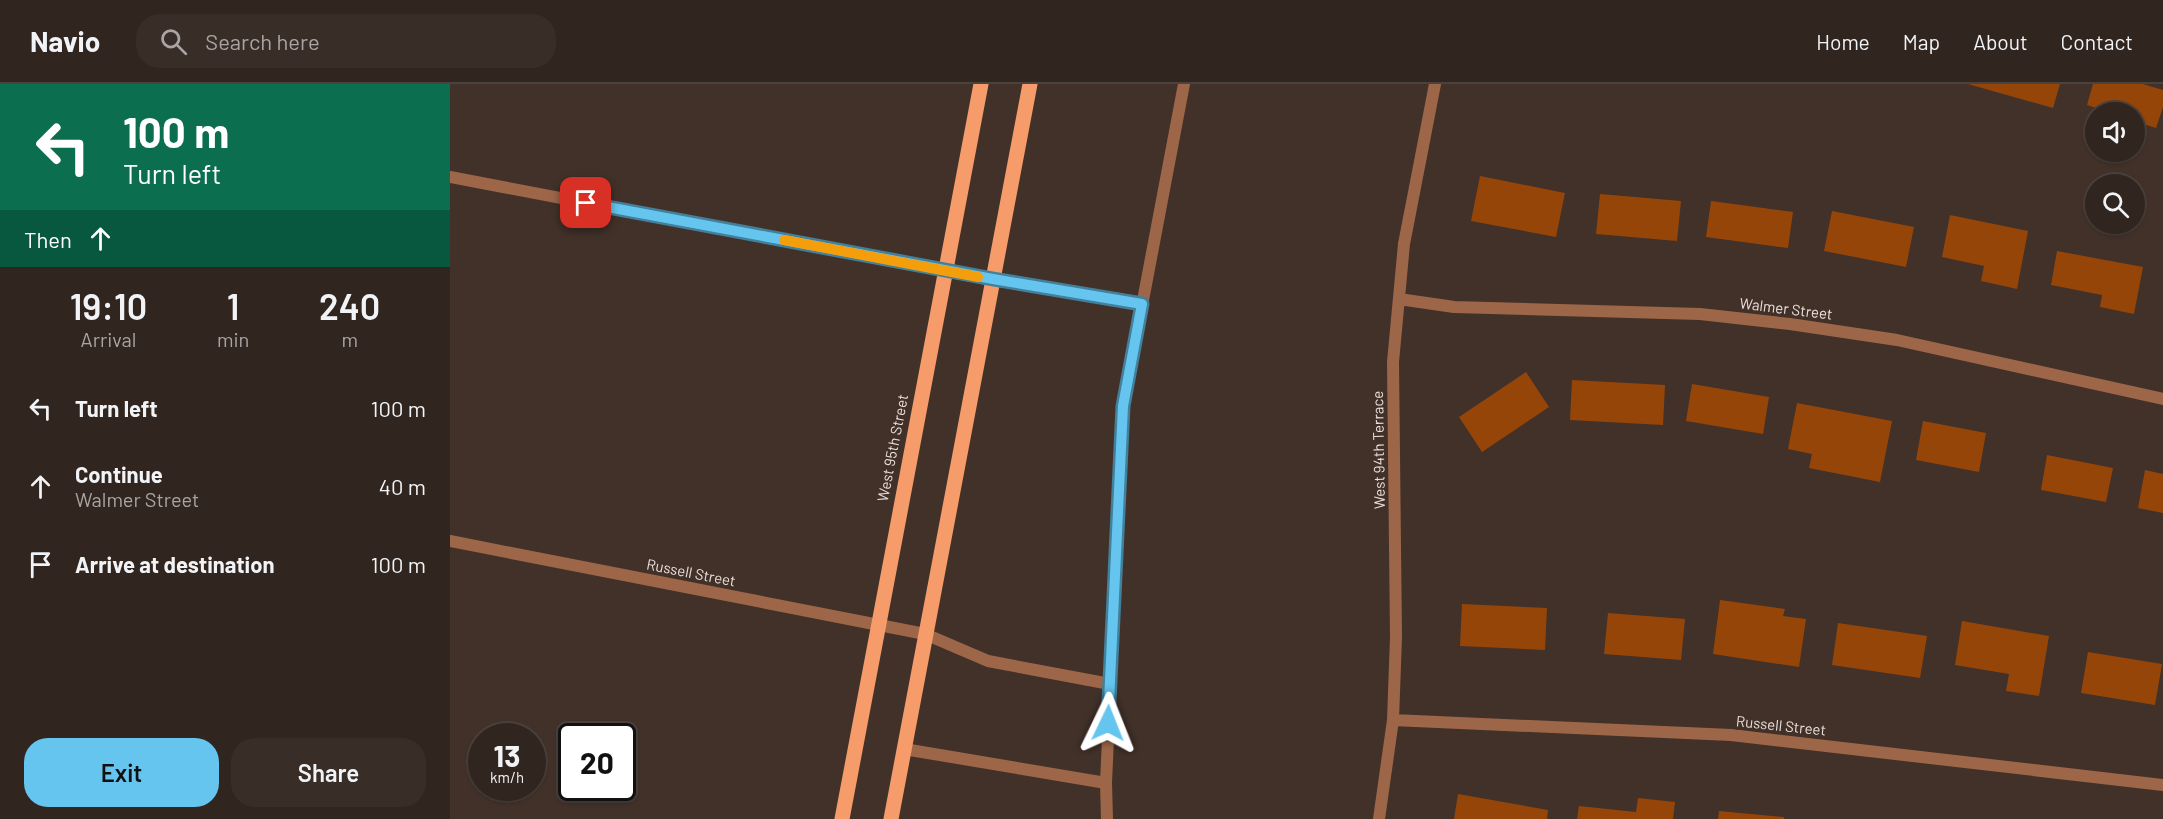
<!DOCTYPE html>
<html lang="en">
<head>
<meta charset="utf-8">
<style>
	body { margin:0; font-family:Barlow,sans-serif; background:#392d28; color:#f1f3f6; height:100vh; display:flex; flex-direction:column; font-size:22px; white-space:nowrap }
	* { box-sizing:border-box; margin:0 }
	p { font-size:20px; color:#a8a5a4 }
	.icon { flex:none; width:33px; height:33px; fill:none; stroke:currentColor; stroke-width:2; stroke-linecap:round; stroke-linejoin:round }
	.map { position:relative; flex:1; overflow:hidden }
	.details { display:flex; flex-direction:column; background:#31251f; width:450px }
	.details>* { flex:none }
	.top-card { background:#0b6e4f; color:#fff; overflow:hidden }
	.fabs { position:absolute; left:1635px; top:18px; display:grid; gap:12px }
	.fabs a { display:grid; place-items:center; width:60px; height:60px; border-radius:50%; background:#31251f; box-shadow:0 2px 4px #0004,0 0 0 2px #4c423d; font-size:30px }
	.speed { position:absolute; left:18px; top:639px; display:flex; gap:12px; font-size:30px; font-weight:700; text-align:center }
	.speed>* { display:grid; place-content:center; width:78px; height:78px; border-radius:50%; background:#31251f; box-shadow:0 2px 4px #0004,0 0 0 2px #4c423d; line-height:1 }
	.speed small { font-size:15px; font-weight:400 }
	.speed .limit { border:3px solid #111; border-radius:9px; background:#fff; color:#111 }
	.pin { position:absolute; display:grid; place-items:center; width:51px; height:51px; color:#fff; margin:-26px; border-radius:12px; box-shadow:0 3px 9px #0006 }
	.me { position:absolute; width:66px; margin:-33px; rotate:2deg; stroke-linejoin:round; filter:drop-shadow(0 0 4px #0008) }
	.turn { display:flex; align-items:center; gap:21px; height:126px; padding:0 24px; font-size:27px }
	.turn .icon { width:78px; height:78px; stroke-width:2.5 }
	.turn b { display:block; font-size:42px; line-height:51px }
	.then { display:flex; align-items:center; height:57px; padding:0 24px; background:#0003; gap:12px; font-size:22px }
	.eta { display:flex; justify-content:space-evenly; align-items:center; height:102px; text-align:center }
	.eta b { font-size:36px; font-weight:600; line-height:42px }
	.primary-button { display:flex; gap:12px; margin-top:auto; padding:12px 24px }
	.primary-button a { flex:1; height:69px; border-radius:24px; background:#65c5ee; color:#111; font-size:24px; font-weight:600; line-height:69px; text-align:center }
	.primary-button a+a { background:#392d28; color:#f1f3f6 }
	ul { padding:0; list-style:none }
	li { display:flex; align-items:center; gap:18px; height:78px; padding:0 24px }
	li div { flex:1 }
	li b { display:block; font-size:22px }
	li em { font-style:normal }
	header { display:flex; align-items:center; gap:36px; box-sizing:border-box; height:84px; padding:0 30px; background:#31251f; border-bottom:2px solid #4c423d }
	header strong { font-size:28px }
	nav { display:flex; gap:33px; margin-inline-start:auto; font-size:21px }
	.search { width:420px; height:54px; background:#392d28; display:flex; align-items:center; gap:15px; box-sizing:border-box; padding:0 21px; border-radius:24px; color:#a8a5a4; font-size:22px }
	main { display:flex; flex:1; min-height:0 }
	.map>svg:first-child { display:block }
</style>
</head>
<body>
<header>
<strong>Navio</strong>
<div class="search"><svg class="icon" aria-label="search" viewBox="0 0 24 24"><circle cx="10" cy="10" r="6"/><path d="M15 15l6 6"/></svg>Search here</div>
<nav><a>Home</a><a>Map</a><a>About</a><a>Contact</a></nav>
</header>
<main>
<section class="details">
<div class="top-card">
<div class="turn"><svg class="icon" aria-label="left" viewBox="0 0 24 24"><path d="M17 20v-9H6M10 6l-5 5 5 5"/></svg><div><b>100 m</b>Turn left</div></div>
<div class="then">Then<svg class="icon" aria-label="ahead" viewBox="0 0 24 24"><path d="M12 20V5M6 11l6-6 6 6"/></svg></div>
</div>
<div class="eta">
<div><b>19:10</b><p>Arrival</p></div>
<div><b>1</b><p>min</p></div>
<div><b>240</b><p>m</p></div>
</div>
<ul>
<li><svg class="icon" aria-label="left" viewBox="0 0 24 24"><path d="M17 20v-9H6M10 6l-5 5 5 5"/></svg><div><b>Turn left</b></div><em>100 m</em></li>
<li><svg class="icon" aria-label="ahead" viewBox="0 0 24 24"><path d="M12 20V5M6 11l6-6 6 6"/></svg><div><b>Continue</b><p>Walmer Street</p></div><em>40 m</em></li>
<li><svg class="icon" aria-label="arrive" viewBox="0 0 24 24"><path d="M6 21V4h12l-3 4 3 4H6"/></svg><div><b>Arrive at destination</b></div><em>100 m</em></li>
</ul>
<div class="primary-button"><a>Exit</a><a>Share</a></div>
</section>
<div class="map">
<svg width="1713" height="735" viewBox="0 0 1713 735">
	<rect width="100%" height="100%" fill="#413129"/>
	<path fill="#964509" d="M1518 0H1610L1603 24Z
		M1643 0H1693L1713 6V23L1706 44 1684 37V28H1659L1637 21Z
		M1030 92 1115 109 1106 153 1021 137Z
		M1150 110 1231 117 1227 157 1146 150Z
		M1261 117 1343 128 1338 164 1256 153Z
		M1382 127 1464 143 1456 183 1374 167Z
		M1500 131 1578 147 1567 205 1531 197 1534 182 1492 173Z
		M1607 167 1693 183 1684 230 1650 223 1652 211 1601 201Z
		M1076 288 1099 323 1032 368 1009 333Z
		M1122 296 1215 301 1213 341 1120 336Z
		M1242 300 1319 313 1313 350 1236 337Z
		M1347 319 1442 337 1430 398 1359 384 1362 370 1338 365Z
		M1473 337 1536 349 1529 388 1466 376Z
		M1597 371 1663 384 1656 418 1591 406Z
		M1695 386 1713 390V429L1688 424Z
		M1270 516 1335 525 1333 532 1356 535 1349 583 1263 570Z
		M1012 520 1097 524 1095 566 1010 562Z
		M1158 529 1235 535 1231 576 1154 570Z
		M1512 537 1599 552 1589 612 1556 607 1559 590 1505 581Z
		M1388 539 1477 552 1470 594 1382 581Z
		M1638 568 1712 580 1705 621 1631 609Z
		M1008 710 1098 726 1097 735H1004Z
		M1188 714 1225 718 1223 735H1127L1129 722 1186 728Z
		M1269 727 1334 733V735H1268Z"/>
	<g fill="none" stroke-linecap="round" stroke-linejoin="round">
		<path stroke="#9e6648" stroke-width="12" d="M543 196 692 220
			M475 550 538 577 660 600
			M454 665 656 699 657 735
			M656 699 673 322 734 0"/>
		<path stroke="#9e6648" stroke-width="12" d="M0 93 543 196
			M949 215 1004 223 1250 230 1340 240 1447 256 1713 315
			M0 457 475 550
			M943 636 1281 651 1713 701
			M929 735 943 636 946 553 943 278 954 160 985 0"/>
		<path stroke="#f69b6a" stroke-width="15" d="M392 735 531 0
			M441 735 580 0"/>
	</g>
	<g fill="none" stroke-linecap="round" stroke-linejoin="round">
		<defs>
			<path id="route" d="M136 119 543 195 692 220 673 322 658 639"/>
		</defs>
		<use href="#route" stroke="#42809b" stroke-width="15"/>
		<use href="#route" stroke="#65c5ee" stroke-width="10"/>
		<path stroke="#f59e0b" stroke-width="10" d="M334 156 528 193"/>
	</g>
	<g text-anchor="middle" stroke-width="6" stroke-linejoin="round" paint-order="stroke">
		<g font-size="15" fill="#ebe0db" stroke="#413129">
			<text transform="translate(1336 225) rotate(7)" y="5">Walmer Street</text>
			<text transform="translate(443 364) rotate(-79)" y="5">West 95th Street</text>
			<text transform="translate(929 366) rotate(-91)" y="5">West 94th Terrace</text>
			<text transform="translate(241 489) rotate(11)" y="5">Russell Street</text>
			<text transform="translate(1331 642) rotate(6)" y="5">Russell Street</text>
		</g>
	</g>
</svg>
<div class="fabs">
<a><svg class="icon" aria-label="sound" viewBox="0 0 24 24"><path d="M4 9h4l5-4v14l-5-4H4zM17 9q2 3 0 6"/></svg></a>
<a><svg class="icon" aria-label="search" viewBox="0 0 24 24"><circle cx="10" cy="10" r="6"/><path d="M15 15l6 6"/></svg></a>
</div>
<div class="speed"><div>13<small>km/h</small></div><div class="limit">20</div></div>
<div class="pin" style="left:136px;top:119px;background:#d93025"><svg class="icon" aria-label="arrive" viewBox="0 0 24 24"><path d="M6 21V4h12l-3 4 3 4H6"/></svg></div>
<svg class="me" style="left:658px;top:639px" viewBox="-20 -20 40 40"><path d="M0-17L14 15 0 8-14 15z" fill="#65c5ee" stroke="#fff" stroke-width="4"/></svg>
</div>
</main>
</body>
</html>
